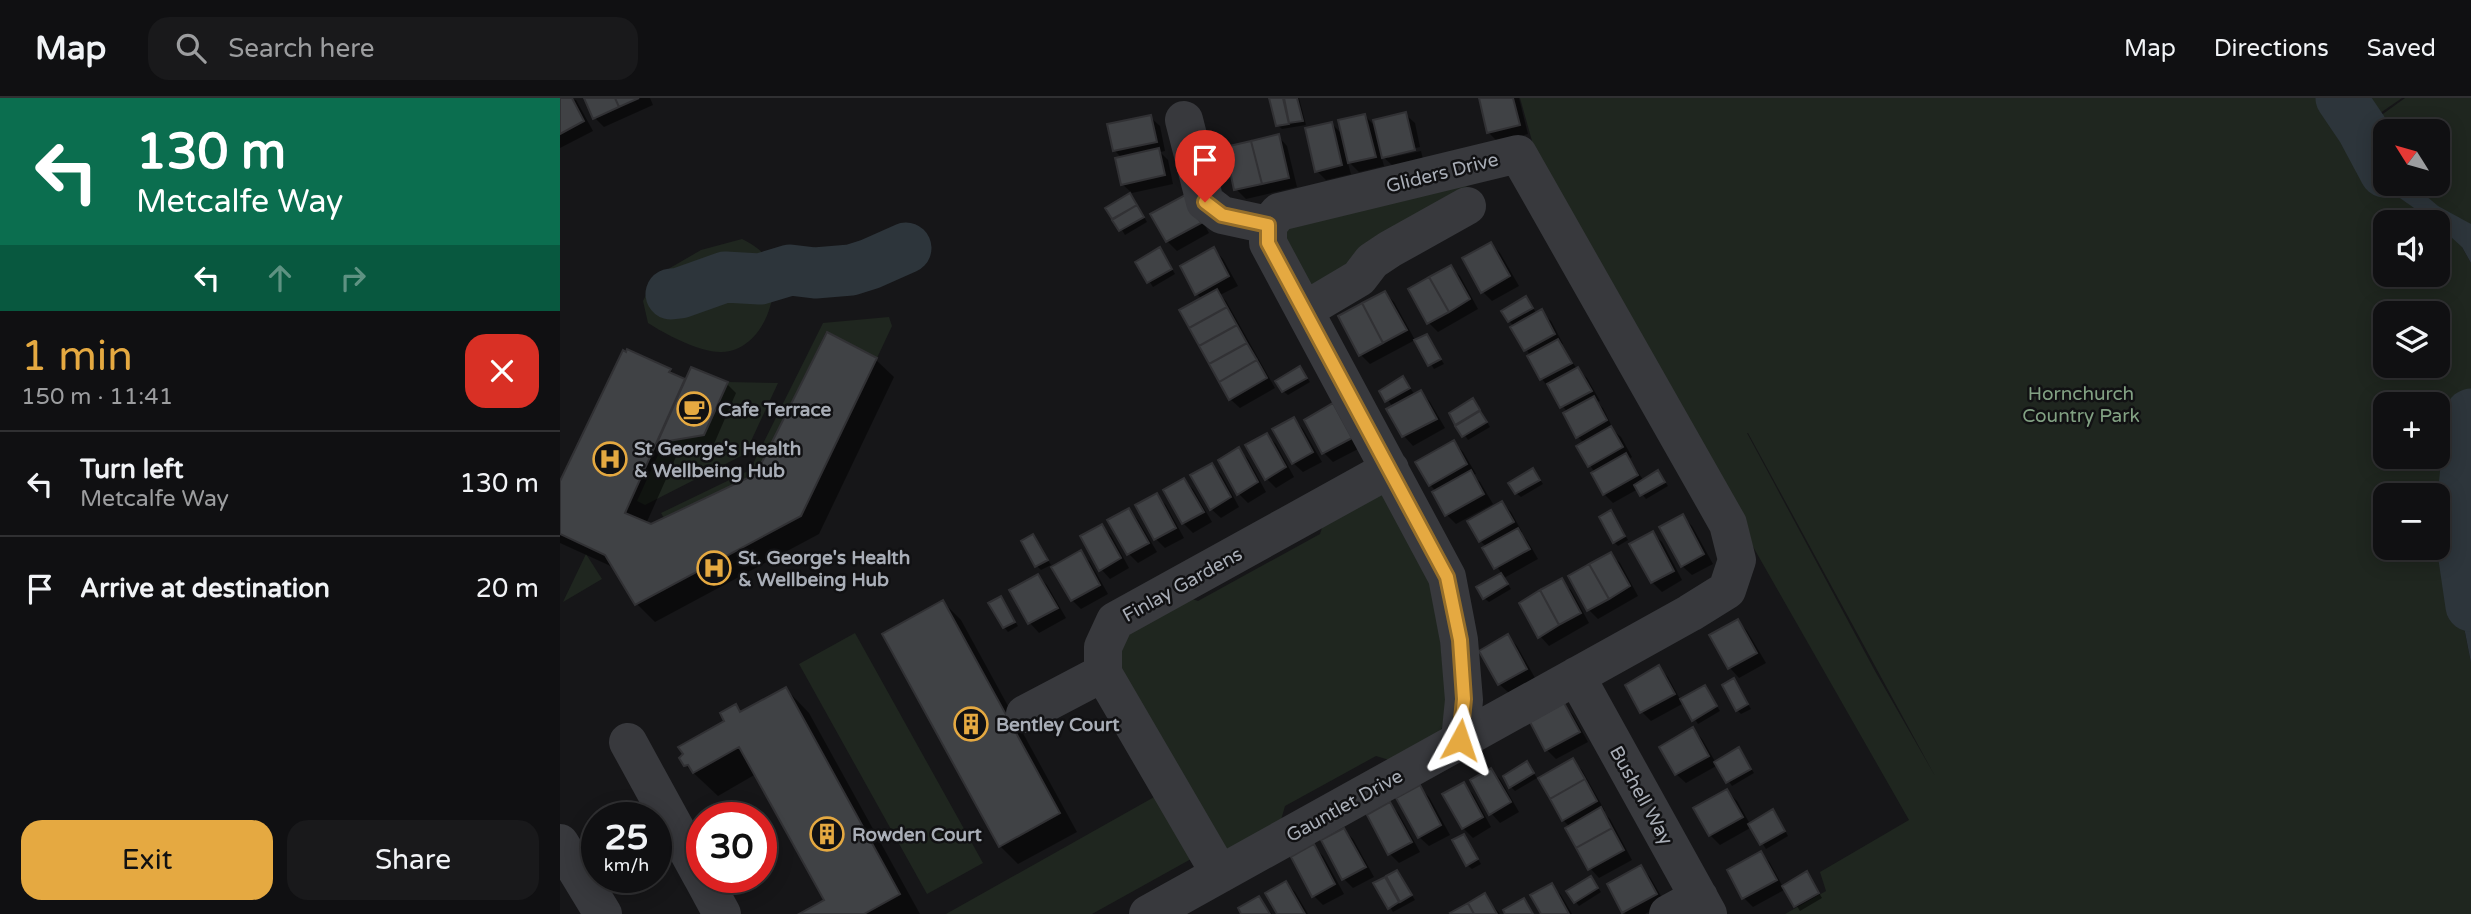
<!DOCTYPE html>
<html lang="en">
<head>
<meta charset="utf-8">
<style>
	body { margin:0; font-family:"Varela Round",sans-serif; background:#19191b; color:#f1f3f6; height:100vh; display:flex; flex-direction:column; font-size:26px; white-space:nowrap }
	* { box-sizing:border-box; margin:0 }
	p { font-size:23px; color:#9c9d9f }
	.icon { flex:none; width:38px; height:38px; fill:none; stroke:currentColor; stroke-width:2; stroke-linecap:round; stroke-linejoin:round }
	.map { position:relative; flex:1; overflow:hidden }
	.sheet { display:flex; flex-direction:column; background:#101012; width:560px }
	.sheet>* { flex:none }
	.guide { background:#0b6e4f; color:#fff; overflow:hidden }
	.needle { width:46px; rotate:307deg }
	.buttons { position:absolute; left:1813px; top:21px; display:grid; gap:14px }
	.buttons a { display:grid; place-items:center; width:77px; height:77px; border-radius:14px; background:#101012; box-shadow:0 4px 18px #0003,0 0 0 2px #303032; font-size:35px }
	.speed { position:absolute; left:21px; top:704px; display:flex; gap:14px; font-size:35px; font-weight:700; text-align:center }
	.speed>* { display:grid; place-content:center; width:91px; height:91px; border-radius:50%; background:#101012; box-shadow:0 4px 18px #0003,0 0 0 2px #303032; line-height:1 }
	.speed small { font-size:18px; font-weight:400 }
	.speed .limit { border:10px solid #d22; background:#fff; color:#111 }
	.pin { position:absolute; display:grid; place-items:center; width:60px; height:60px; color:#fff; margin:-72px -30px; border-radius:50% 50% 50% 0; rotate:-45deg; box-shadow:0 0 7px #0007 }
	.pin .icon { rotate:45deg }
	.me { position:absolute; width:77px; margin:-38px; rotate:5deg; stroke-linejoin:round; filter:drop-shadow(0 0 5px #0008) }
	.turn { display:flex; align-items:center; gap:24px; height:147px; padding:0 21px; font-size:32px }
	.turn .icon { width:91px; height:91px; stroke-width:2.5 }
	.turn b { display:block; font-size:49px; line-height:60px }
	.lanes { display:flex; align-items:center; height:66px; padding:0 21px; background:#0003; justify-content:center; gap:35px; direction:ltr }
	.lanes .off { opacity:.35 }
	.round { display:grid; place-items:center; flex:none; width:74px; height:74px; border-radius:21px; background:#19191b }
	.headline { display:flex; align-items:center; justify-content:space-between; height:119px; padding:0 21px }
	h1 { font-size:42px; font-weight:600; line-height:52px; color:#e5a941 }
	.action { display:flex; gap:14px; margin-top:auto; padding:14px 21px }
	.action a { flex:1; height:80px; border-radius:21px; background:#e5a941; color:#111; font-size:28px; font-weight:600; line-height:80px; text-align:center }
	.action a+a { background:#19191b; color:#f1f3f6 }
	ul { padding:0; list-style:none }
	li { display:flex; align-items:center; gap:21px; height:105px; padding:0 21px; border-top:2px solid #303032 }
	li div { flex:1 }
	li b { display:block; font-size:26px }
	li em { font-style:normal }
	header { display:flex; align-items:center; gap:42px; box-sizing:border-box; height:98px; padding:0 35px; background:#101012; border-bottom:2px solid #303032 }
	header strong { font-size:33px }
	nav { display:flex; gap:38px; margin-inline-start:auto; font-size:24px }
	.search { width:490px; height:63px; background:#19191b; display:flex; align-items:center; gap:18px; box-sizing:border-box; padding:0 24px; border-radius:21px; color:#9c9d9f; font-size:26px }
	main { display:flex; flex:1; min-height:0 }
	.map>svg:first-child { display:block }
</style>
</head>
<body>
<header>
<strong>Map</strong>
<div class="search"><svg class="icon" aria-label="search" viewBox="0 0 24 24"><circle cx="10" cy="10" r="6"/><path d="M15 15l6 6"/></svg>Search here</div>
<nav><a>Map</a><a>Directions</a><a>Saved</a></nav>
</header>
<main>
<section class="sheet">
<div class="guide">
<div class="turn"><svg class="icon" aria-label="left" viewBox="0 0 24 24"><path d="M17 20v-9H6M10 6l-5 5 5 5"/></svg><div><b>130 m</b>Metcalfe Way</div></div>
<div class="lanes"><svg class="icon" aria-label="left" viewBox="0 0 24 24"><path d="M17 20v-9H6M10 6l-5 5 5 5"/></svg><svg class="icon off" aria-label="ahead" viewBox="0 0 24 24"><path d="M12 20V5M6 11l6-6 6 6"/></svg><svg class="icon off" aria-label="right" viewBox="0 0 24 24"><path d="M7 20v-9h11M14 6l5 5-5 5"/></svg></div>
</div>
<div class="headline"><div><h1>1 min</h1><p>150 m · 11:41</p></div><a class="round" style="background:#d93025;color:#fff"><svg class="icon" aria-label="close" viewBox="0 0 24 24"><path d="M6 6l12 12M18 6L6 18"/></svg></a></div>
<ul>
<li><svg class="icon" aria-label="left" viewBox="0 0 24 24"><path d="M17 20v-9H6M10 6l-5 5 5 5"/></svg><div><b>Turn left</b><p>Metcalfe Way</p></div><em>130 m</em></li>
<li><svg class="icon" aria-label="arrive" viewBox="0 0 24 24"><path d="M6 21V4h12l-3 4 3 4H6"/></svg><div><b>Arrive at destination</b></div><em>20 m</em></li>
</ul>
<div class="action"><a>Exit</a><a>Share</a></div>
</section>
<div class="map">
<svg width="1911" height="816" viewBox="0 0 1911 816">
	<rect width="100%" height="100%" fill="#161618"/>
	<path fill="#1f261f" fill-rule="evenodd" d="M960 0H1842L1810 22 1794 15 1809 26 1845 0H1911V143L1902 149 1911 165V300L1904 316 1894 405 1886 437 1911 565V816H1225L1266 793 1260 774 1349 722 966 51 972 43ZM1825 33H1878V86H1825ZM1825 124H1878V177H1825ZM1825 215H1878V268H1825ZM1825 306H1878V359H1825ZM1187 335H1188L1375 678 1315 573ZM1825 397H1878V450H1825Z
		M924 77 748 193 719 144 723 124Z
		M182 141C190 145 199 150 204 157 227 188 204 253 162 254 141 255 105 236 88 225L83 203 91 187 110 170 141 152Z
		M329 219 332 228 317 260 266 234 196 376 104 420 101 415 190 372 263 225Z
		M168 284 218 285 185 356 85 407 77 403 104 344 144 337Z
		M1911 316V466L1900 433Z
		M823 396 875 493 887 610 882 630 877 636 829 662 816 658 725 708 721 722 669 751H660L556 572 559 540 624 498 638 503 760 436 765 421Z
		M26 456 42 481 3 504Z
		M295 535 423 765 367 796 239 566Z
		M596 698 631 761 532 816H386Z"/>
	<path fill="#2d353b" d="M1810 22 1825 57V86H1852L1878 108 1911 126V165L1902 149 1878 127V124H1874L1820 86 1805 64 1793 30Z
		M1911 300 1900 433 1911 466V565L1886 436 1894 405 1904 316Z"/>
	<path fill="#0007" d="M0 0 16 2 33 33 0 50Z
		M26 0H90L93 7 44 29 35 20Z
		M713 0H739L746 27 722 31 717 27Z
		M921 0H959L968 36 938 44 928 34Z
		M845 16 855 25 860 49 828 57V60L861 53 863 61 833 68 821 57 824 68 799 74 787 62 791 76 766 82 757 73 772 26 784 38 805 18 817 30Z
		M590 19 600 28 605 53 600 54 608 62 613 86 572 95 562 86V60L555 53Z
		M718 38 727 48 737 89 686 101 676 91Z
		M574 102 587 124 565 137 548 110Z
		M634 108 649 135 617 153 607 143Z
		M931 146 940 155 959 188 932 203 923 194Z
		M600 151 615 176 593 189 577 164Z
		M654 151 663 161 678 188 660 197 666 203 715 290 680 310 670 301 642 201 636 195Z
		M890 169 900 178 918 211 878 234 869 225Z
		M825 195 834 204 855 242 810 266 801 257Z
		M966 200 977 216 981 214 991 223 1003 246 1001 247 1017 271 1027 280 1040 303 1037 304 1043 310 1054 333 1061 339 1072 359 1069 361 1084 383 1098 374 1108 388 1086 401 1078 391 1053 405 1044 396 1035 375 1018 349 1024 345 1018 339 1008 315 982 281 955 229 949 223Z
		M866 238 884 266 874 271 857 243Z
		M316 262 334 279 259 436 95 524 77 506 55 470 0 445V387L110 272 117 279 126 284 167 286 176 295 154 346 119 352 86 426 91 428 197 377Z
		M744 275 750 284 728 297 723 293Z
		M843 280 855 297 861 294 870 304 885 330 853 348 844 338 829 312 833 309 821 293Z
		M917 307 930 329 908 342 891 316Z
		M772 308 800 350 773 364 764 355 746 322Z
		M734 321 743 331 762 364 743 374 733 365Z
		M707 337 716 346 734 379 716 390 706 380Z
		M894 344 903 354 916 376 913 377 920 384 933 406 896 426 887 417 877 394 870 387Z
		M679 352 688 361 706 394 688 405 678 395Z
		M651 367 661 376 679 409 661 420 651 411Z
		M977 377 983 386 961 399 956 395Z
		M624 382 633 391 652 424 633 435 623 425 605 393Z
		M596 397 606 407 624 440 605 450 596 441Z
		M942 405 951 414 962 434 960 435 967 442 978 461 944 480 951 491 929 504 924 500 942 476 925 451 927 449 920 443Z
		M569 412 578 422 597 454 578 465 569 456Z
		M1051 414 1068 442 1058 448 1054 444Z
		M1123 419 1132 428 1153 466 1132 477 1122 468Z
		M542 428 551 437 569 470 550 481 541 471Z
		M1092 435 1102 444 1122 482 1102 494 1092 484Z
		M473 438 491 467 481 472 477 468Z
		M520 454 530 464 548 496 521 511 512 502Z
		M1050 456 1060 465 1078 498 1038 521 1029 512Z
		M478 478 487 487 506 520 479 535 470 525 452 493Z
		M1001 483 1011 492 1029 525 989 548 980 538Z
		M440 500 458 528 448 534 444 529Z
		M383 504 401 522 517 734 458 766 440 748Z
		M1178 523 1187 533 1206 565 1179 580 1170 570 1152 538Z
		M948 538 957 548 975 580 949 595 939 586Z
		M1099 570 1108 579 1121 603 1145 589 1160 613 1138 626 1124 605 1091 623 1082 614 1067 587Z
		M1174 582 1191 611 1181 616 1177 612Z
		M226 591 249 615 360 816H243L266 803 196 676 158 698 125 667 167 624 175 609 182 615Z
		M1004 607 1013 617 1028 644 996 661 987 652Z
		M1133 631 1142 641 1156 665 1179 652 1194 675 1172 688 1158 667 1126 685 1116 676Z
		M1013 663 1022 672 1045 713 1043 714 1050 721 1072 762 1039 780 1030 770 1010 729 1003 722Z
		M967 665 977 680 955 693 951 689Z
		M931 672 940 681 959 714 940 725 931 715Z
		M903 686 913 696 931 729 913 740 903 730 884 697Z
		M859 689 869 699 890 737 869 748 859 739Z
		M1167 693 1177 703 1190 726 1217 718 1228 738 1206 751 1192 729 1160 747 1150 737Z
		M830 706 839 716 860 754 839 765 830 756Z
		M784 732 793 741 814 779 793 790 784 781Z
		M904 738 921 766 912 771 907 767Z
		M754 749 763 758 784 796 763 807 754 798Z
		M1201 755 1210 765 1223 789 1247 775 1262 800 1240 813 1226 791 1193 809 1184 800Z
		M1080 769 1090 779 1105 805 1085 816H1066L1063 814Z
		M837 774 855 802 833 814 816 786Z
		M1031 780 1041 794 1019 808 1015 803Z
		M726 785 735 794 748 816H719L707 796Z
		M991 787 1001 797 1012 816H983L972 798Z
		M925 798 940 816H892Z
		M699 800 712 816H683L680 811Z"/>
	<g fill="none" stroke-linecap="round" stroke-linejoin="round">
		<path stroke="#2d353b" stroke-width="51" d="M1781 0 1802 31 1825 74
			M111 196 120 195 165 179 200 181 230 172 255 175 291 172 310 166 346 150
			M1911 316 1900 433 1911 508"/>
	</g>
	<path fill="#404245" stroke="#313134" stroke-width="2" d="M0 0H12L24 23 0 36Z
		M24 0H55L59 9 33 21Z
		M55 0H79L59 9Z
		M709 0H723L729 26 716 28Z
		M724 0H737L743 23 729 25Z
		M919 0H953L960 27 927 35Z
		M846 14 855 52 822 60 813 22Z
		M805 16 816 59 788 65 778 22Z
		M591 17 597 44 553 53 547 26Z
		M772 24 782 67 755 74 745 30Z
		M719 36 729 80 702 86 691 43Z
		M691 43 702 86 674 92 665 49Z
		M599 50 605 77 561 87 555 60Z
		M570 95 577 107 552 121 545 110Z
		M625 97 641 125 606 144 590 116Z
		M577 107 584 119 559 133 552 122Z
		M931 144 950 178 921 195 902 160Z
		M600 149 612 171 587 185 575 164Z
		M654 149 669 178 635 197 620 168Z
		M891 167 910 201 889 214 869 179Z
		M869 179 889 214 867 226 848 191Z
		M657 191 667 209 629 230 619 212Z
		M825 193 847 232 823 245 802 205Z
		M966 198 973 210 948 224 941 213Z
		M802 205 823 245 799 258 778 218Z
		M667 209 677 227 639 248 629 230Z
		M982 211 995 236 964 253 950 229Z
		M677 227 687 245 649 266 639 248Z
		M267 234 317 260 241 418 75 507 45 457 0 436V383L63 252 66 254 67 251 111 271 109 274 125 281 65 415 91 426 196 376Z
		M867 236 881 261 868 268 854 242Z
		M998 241 1012 265 980 282 967 258Z
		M687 245 697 262 659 284 649 266Z
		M697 262 707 280 669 302 659 284Z
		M740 268 747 280 722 294 715 283Z
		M131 269 168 284 144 337 97 345Z
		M1018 269 1032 293 1000 310 987 286Z
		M843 278 850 290 825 304 819 293Z
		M861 292 877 321 842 339 826 311Z
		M1034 298 1047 322 1016 340 1003 315Z
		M913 300 920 312 895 327 889 315Z
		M773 305 792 340 762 356 744 322Z
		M920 313 927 324 902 339 895 328Z
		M734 319 753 354 732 366 712 331Z
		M1051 328 1063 349 1028 369 1016 348Z
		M707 335 726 369 705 382 685 347Z
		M894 342 907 366 869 388 855 364Z
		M679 349 698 384 677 397 658 362Z
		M1066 355 1078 377 1043 397 1031 375Z
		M652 365 671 399 650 412 630 377Z
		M973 370 980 382 955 396 948 385Z
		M911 372 924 396 885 418 872 394Z
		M1098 372 1105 384 1080 398 1074 387Z
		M624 380 644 414 622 426 603 392Z
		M597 395 616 430 594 442 575 407Z
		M942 403 954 424 919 444 907 423Z
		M569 410 589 445 567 457 547 422Z
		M1051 412 1065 438 1053 445 1039 419Z
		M1123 416 1144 456 1121 469 1099 429Z
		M542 426 561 460 539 473 520 438Z
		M958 430 970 451 934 471 922 450Z
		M1093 433 1114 473 1091 485 1069 446Z
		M473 436 488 462 475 469 461 443Z
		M521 452 540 487 511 503 491 469Z
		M1051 454 1070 488 1049 501 1029 466Z
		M1029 466 1049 501 1027 513 1008 478Z
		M941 475 948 486 923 501 916 489Z
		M478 476 498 510 468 526 449 492Z
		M1002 480 1021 515 999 527 980 492Z
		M980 492 999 527 978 540 959 505Z
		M441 498 455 524 443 530 428 505Z
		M383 502 500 715 439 749 322 536Z
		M1178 521 1197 555 1168 571 1149 537Z
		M948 536 967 571 938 587 919 553Z
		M1099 567 1115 596 1080 615 1065 587Z
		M1174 580 1188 606 1176 613 1162 587Z
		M1145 587 1157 608 1132 623 1120 601Z
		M226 589 340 796 304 816H239L264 802 179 649 133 675 128 667 124 668 119 660 123 656 118 649 164 623 160 615 176 606 180 614Z
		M1004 605 1020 634 985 653 970 624Z
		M1133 629 1149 658 1115 677 1099 649Z
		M1179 649 1191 671 1166 685 1154 664Z
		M1013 660 1025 681 990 701 978 680Z
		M967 663 974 675 949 690 943 678Z
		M931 670 951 704 929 717 910 682Z
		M1025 681 1037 703 1002 723 990 701Z
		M904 684 923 719 902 731 882 696Z
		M860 687 881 727 858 740 836 700Z
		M1167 691 1183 719 1149 738 1133 710Z
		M830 704 852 744 828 757 807 717Z
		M1041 709 1052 730 1016 750 1005 730Z
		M1213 711 1225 733 1200 747 1188 726Z
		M784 730 806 769 782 782 761 742Z
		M1052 730 1064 752 1028 772 1016 750Z
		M904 736 918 761 906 768 892 742Z
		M754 746 775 786 752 799 731 759Z
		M1201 753 1217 782 1182 801 1167 772Z
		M1081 767 1097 796 1062 815 1047 786Z
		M837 772 852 797 840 804 826 778Z
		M1247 773 1259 795 1234 809 1222 788Z
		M1031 778 1038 790 1014 805 1006 793Z
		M825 779 839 804 828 811 813 785Z
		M726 783 745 816H717L705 795Z
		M992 785 1009 816H981L970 797Z
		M925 795 937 816H914L908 805Z
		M699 798 710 816H681L678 810Z
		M964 800 973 816H945L943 812Z
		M908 805 914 816H891L890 815Z"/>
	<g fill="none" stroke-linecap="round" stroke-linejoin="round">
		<path stroke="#38393d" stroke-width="38" d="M624 22 645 104 662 117 708 127
			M745 212 799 180 812 163 830 151 907 108
			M1016 578 1148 816
			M465 616 543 575
			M68 644 142 779
			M0 745 43 816
			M660 776 543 575V549L555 523 830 371
			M142 779 162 816
			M588 816 1130 515 1167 492 1177 462 1168 426 958 56 719 114 708 127V145L887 479 899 542 904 602 900 642
			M1108 816 1139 799"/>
	</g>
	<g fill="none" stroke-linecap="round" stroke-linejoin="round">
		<defs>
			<path id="route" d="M645 104 662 117 708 127V145L887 479 900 542 904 601 900 642"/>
		</defs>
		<use href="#route" stroke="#956e2a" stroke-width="18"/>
		<use href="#route" stroke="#e5a941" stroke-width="12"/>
	</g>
	<defs>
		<symbol id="cafe-ring" viewBox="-11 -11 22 22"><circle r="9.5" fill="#111113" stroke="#e5a941" stroke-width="1.5"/><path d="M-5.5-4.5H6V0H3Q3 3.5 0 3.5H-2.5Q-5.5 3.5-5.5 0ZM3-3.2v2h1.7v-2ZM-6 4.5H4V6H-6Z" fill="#e5a941"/></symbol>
		<symbol id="hospital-ring" viewBox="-11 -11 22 22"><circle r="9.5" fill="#111113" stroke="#e5a941" stroke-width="1.5"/><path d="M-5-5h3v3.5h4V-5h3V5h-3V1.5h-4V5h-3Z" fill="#e5a941"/></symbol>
		<symbol id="building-ring" viewBox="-11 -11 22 22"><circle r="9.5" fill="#111113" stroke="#e5a941" stroke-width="1.5"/><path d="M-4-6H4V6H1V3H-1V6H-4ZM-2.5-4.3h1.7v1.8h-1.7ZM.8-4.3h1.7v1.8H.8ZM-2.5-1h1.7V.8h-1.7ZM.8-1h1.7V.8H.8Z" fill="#e5a941"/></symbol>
	</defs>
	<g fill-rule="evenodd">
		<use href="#cafe-ring" x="115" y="292" width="38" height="38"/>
		<use href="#hospital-ring" x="31" y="342" width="38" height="38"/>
		<use href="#hospital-ring" x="135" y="451" width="38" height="38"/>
		<use href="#building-ring" x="392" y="607" width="38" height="38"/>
		<use href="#building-ring" x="248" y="717" width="38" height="38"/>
	</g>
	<g text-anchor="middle" stroke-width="5" stroke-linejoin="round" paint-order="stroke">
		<g font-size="19" fill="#a9aeb7" stroke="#111113">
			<text transform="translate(882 74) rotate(-14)" y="7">Gliders Drive</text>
			<text transform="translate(622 486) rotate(-29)" y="7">Finlay Gardens</text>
			<text transform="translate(1082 697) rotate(61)" y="7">Bushell Way</text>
			<text transform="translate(784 707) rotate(-29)" y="7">Gauntlet Drive</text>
		</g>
		<g font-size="19" fill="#82a183" stroke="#111113">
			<text x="1521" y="302">Hornchurch<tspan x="1521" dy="22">Country Park</tspan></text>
		</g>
		<g font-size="19" font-weight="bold" fill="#a9aeb7" stroke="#111113" text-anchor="start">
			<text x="158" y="318">Cafe Terrace</text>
			<text x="74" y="357">St George's Health<tspan x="74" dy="22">&amp; Wellbeing Hub</tspan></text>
			<text x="178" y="466">St. George's Health<tspan x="178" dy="22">&amp; Wellbeing Hub</tspan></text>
			<text x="436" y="633">Bentley Court</text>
			<text x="292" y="743">Rowden Court</text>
		</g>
	</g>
</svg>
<div class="buttons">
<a><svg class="needle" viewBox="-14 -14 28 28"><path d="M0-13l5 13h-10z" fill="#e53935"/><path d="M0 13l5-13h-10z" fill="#9c9d9f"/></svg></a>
<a><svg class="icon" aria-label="sound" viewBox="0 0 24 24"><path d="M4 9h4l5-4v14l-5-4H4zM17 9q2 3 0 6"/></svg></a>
<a><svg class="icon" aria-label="layers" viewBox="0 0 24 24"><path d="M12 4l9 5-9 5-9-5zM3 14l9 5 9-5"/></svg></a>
<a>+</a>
<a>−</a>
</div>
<div class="speed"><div>25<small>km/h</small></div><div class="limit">30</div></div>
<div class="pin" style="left:645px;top:104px;background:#d93025"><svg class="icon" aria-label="arrive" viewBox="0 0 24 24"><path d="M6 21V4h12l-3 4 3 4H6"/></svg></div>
<svg class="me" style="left:900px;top:642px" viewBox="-20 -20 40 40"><path d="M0-17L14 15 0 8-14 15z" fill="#e5a941" stroke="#fff" stroke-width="4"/></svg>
</div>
</main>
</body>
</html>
